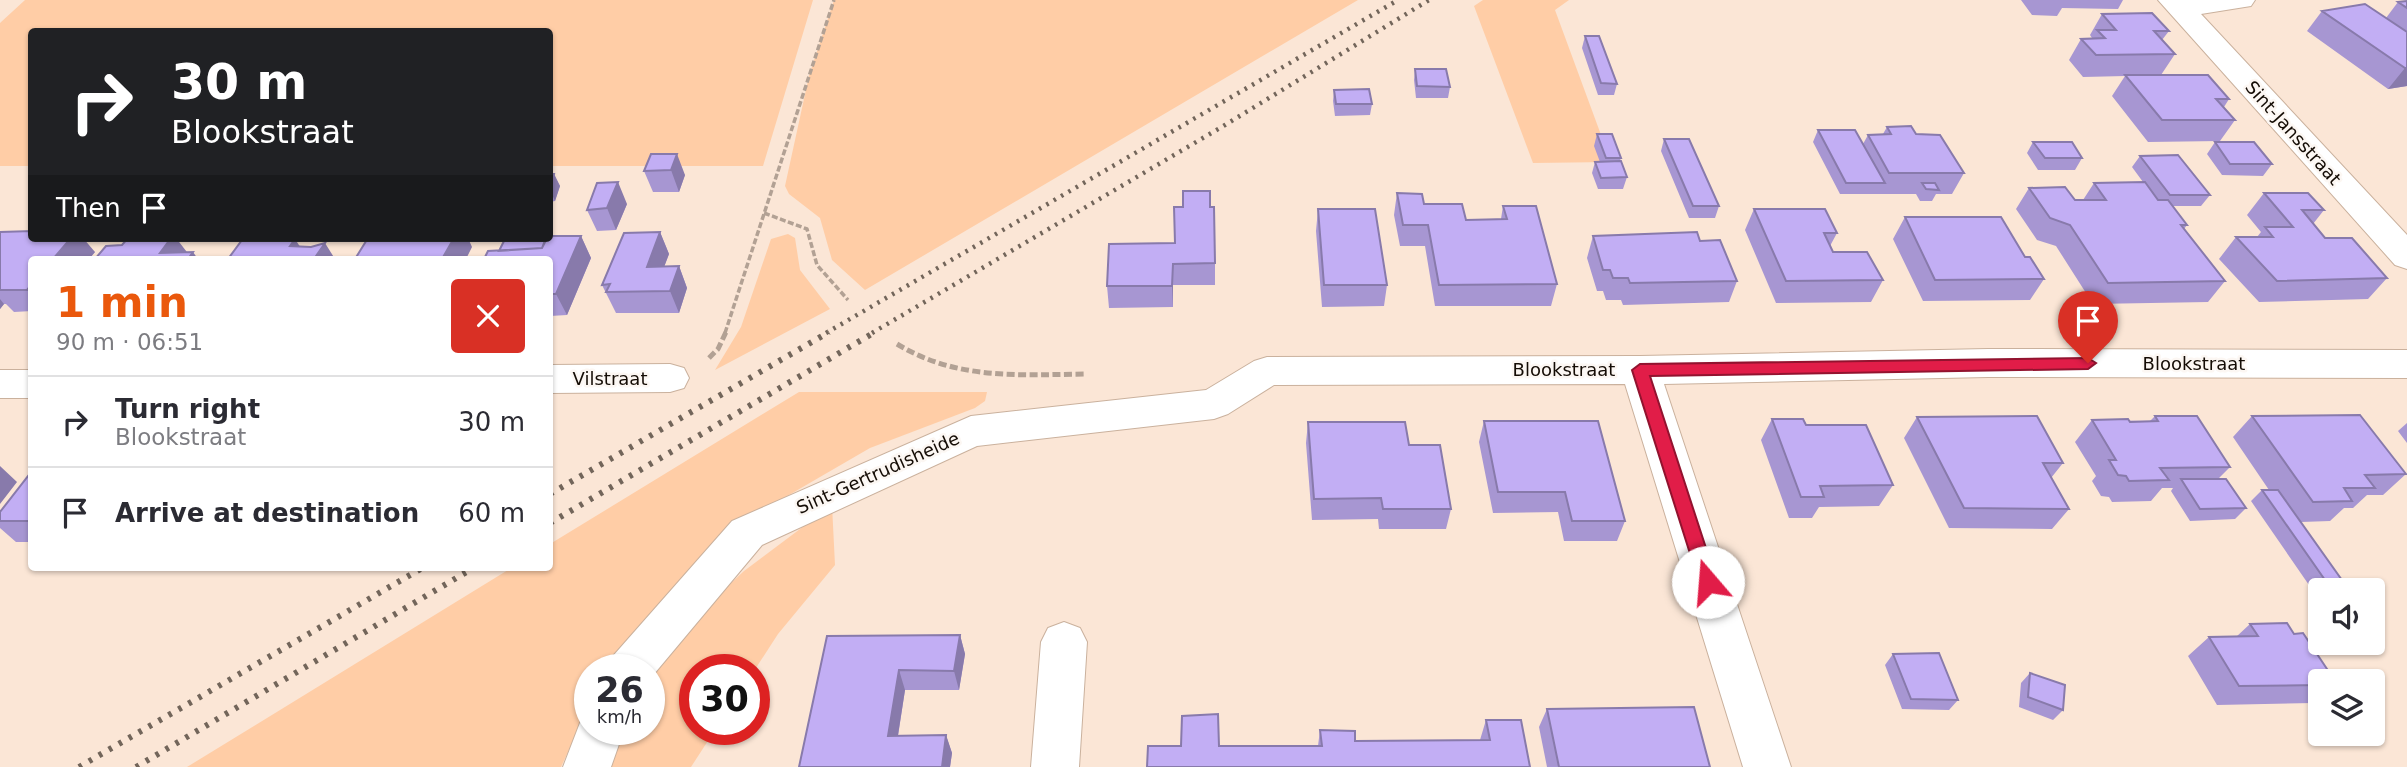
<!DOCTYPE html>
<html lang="en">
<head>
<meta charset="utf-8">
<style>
	body { margin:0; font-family:"DejaVu Sans",sans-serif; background:#f2f2f3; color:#2b2b33; height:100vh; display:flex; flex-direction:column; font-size:26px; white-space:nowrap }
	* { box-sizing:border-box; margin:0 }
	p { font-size:23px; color:#7c7c81 }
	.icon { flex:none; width:38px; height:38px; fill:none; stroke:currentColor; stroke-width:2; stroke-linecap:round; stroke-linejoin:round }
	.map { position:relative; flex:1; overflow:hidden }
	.panel { position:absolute; left:28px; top:256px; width:525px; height:315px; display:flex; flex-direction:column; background:#fff; border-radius:7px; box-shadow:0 2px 5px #0004 }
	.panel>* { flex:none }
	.banner { position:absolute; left:28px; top:28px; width:525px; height:214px; border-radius:7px; box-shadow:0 2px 5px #0004; background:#202124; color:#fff; overflow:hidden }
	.fabs { position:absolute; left:2308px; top:578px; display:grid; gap:14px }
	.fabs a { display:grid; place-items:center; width:77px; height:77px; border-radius:7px; background:#fff; box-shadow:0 2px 5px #0004; font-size:35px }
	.speed { position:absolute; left:574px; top:654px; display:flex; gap:14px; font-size:35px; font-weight:700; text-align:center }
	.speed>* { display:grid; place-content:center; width:91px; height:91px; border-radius:50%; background:#fff; box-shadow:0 2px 5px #0004; line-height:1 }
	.speed small { font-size:18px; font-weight:400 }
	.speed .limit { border:10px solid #d22; background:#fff; color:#111 }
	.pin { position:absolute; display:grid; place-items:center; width:60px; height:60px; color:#fff; margin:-72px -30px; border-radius:50% 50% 50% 0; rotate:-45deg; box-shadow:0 0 7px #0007 }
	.pin .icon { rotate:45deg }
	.me { position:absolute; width:77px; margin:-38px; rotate:342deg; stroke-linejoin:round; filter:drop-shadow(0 0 5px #0008) }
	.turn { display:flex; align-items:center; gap:24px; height:147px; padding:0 28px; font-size:32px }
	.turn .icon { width:91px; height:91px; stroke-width:2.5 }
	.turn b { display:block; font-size:49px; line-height:60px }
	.then { display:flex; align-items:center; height:66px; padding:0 28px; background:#0003; gap:14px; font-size:26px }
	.round { display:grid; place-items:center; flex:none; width:74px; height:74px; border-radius:7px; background:#f2f2f3 }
	.overview { display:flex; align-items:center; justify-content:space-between; height:119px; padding:0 28px }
	h1 { font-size:42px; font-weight:800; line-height:52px; color:#ea580c }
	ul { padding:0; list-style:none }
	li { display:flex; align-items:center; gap:21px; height:91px; padding:0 28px; border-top:2px solid #e1e1e2 }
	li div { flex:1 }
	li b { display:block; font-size:26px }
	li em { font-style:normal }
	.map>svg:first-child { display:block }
</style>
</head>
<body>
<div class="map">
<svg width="2407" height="767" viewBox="0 0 2407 767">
	<rect width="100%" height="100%" fill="#fbe6d6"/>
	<path fill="#ffcda6" d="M25 0H813L763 166H550V32H32L31 166H0V23Z
		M834 0H1358L865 290 832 260 820 218 789 194 785 186 809 76Z
		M1483 0H1569L1555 10 1611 162 1533 163 1474 6Z
		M788 234 795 238 800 270 830 309 715 370 741 327 771 239Z
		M799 392H987L985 401 975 408 870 448 770 506 615 659 608 670H590V704L561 767H187L513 567H550V544Z
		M832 505 835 565 778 634 754 671 695 670V730H715L691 767H605L625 730H649V682L699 613 744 571Z"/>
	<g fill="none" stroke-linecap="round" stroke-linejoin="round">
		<defs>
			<path id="street" d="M2158 0H2255L2251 6 2201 14 2407 235V269L2395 265Z
				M1988 349 2407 350V378L1988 377 1664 384 1791 767H1743L1625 384 1274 385 1228 414 1214 419 977 446 762 545 649 680V670H606L613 656 732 521 971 416 1206 390 1254 361 1267 357 1640 356Z
				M670 364 684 368 689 378 684 388 670 392 550 393V365Z
				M0 370H32V398H0Z
				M1064 622 1080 628 1087 642 1079 767H1031L1041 642 1048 628Z
				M590 712V730H624L611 767H563L583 715Z"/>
		</defs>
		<use href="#street" stroke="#cab19d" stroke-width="2"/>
		<path stroke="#b2a194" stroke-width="3.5" stroke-dasharray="6 2.5" stroke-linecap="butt" d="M764 213 807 229 817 265 848 300
			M725 333 834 0"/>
		<path stroke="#b2a194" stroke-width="5" stroke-dasharray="8 3.5" stroke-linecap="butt" d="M897 344C956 380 1018 375 1085 374
			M709 358 718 349 726 332"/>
		<use href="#street" fill="#fff" fill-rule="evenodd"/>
		<path stroke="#72655a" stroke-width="4.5" stroke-dasharray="2.5 6" stroke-linecap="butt" d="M826 333 1398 0
			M872 333 1225 125 1429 0"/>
		<path stroke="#72655a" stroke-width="6" stroke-dasharray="3.5 8" stroke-linecap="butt" d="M550 494 829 332
			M550 523 875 332
			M79 767 424 567
			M136 767 475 567"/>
	</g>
	<path fill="#a796d2" d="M2021 0H2123L2118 9 2062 8 2057 16 2032 15Z
		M2407 1V86L2388 89 2307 31 2322 11 2386 18 2398 2Z
		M2102 14 2169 31 2162 40 2175 54 2161 75 2229 99 2224 107 2235 120 2220 141 2148 142 2112 96 2125 76 2083 77 2069 60 2081 39 2092 38 2090 35Z
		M1585 36 1617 84 1614 95H1598L1582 48Z
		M1415 69 1450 87 1448 98H1416L1414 80Z
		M1334 90 1372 104 1370 115 1335 116 1333 101Z
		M1887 127 1916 134 1964 173 1952 194H1936L1932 201H1920L1916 194H1840L1813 142 1818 130 1863 144 1868 135 1883 134Z
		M1597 134 1621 158 1620 161 1627 177 1623 189H1598L1592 173 1595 162H1600L1594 146Z
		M1664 139 1719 206 1715 218H1689L1661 151Z
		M2033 142 2082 158 2075 170H2038L2027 153Z
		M2215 142 2272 164 2263 176 2222 175 2207 154Z
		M651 154 685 175 679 192H653L644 171Z
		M2140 156 2210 195 2201 206H2173L2187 225 2184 229 2225 281 2208 302 2093 304 2056 246 2037 240 2016 209 2029 188 2075 200H2083L2094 183 2143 182 2132 167Z
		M550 174H554L560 186 555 201 550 202Z
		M1397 193 1466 220 1501 219 1503 206 1557 284 1551 306H1435L1425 246H1400L1394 215Z
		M2264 193 2324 210 2313 224 2325 238 2387 278 2368 299 2259 302 2219 259 2236 237H2257L2261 232 2247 215Z
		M627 204 616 230 597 231 587 210Z
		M1210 207 1215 263V285H1173V307L1109 308 1107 286 1175 243Z
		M1318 209 1387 285 1384 306 1322 307 1316 231Z
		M1754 209 1837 233 1830 246 1833 252 1883 280 1871 302 1776 303 1745 230Z
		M1905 217 2025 257 2044 279 2030 300 1923 301 1893 239Z
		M0 232 95 252 89 259H32V311L14 312 6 304H4L0 309Z
		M660 232 669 254 664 267 679 266 687 288 679 313H616L602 285Z
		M581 236 591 258 567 315 550 316V259L546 240Z
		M1593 236 1700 241 1737 281 1729 302 1623 305 1621 300H1606L1603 291H1597L1587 258Z
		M2155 416 2230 467 2218 479 2246 508 2235 519 2190 521 2171 491 2173 488H2162L2151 501 2112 502 2109 497 2101 496 2092 481 2096 476 2075 442 2092 420 2150 421Z
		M2252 416 2406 474 2383 495H2367L2353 508H2344L2330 521 2301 522 2349 590H2320V601L2251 501 2262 490H2269L2233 437Z
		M1917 417 2063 463 2051 478 2069 509 2052 529 1949 528 1904 438Z
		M1772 419 1806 425 1893 485 1879 506 1819 507 1812 518H1789L1761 440Z
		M1484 421 1625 521 1617 541H1564L1558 512 1493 513 1479 442Z
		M1308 422 1409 445 1451 509 1446 529H1379L1378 519 1312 520 1306 443Z
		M2407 423V443L2398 431Z
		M32 471V542H16L0 528V512Z
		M2250 624 2320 681V697L2313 703 2217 705 2188 656 2209 637H2236Z
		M960 635 965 654 959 690H905L898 736 946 735 952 753 950 767H799L827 636Z
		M1893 654 1958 700 1949 710 1902 709 1885 665Z
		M2030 673 2063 710 2053 720 2019 707 2021 683Z
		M1547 709 1710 767H1547L1539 727Z
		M1486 720 1530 767 1219 746H1318L1320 730 1355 741 1480 740Z"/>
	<path fill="#887aab" d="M2405 68H2407V86L2388 89Z
		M677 154 685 175 679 192 671 170Z
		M554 174 560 186 555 201 550 190Z
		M618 182 627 204 616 230 607 208Z
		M660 232 669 254 656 288 647 267Z
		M581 236 591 258 567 315 556 294Z
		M71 238H83L95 252 89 259H53Z
		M171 238H176L190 256 160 253Z
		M454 238H468L472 247 466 259H442Z
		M295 239 308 259 290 246Z
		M325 243 335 259H314Z
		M193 252 198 259H188Z
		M1173 264V307L1172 286Z
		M679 266 687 288 679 313 670 291Z
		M32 284V295L27 290Z
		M0 299 4 304 0 309Z
		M0 466 17 482 0 504Z
		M960 635 965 654 959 690 954 671Z
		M899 670 905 690 895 754 888 736Z
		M946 735 952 753 950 767H942Z"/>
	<path fill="#c2aef4" stroke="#887aab" stroke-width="2" d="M2407 1V8L2398 2Z
		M2365 4 2407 32V68H2405L2322 11Z
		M2152 13 2169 31H2154L2175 54 2096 55 2081 39 2105 38 2097 30H2116L2102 14Z
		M1585 36H1599L1617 84 1601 83Z
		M1415 69H1446L1450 87 1417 86Z
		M2125 75H2208L2229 99H2216L2235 120H2162Z
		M1369 89 1372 104H1336L1334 90Z
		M1911 126 1916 134 1940 135 1964 173H1889L1868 135 1891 134 1887 127Z
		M1818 130H1855L1885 183H1846Z
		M1597 134H1612L1621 158H1606Z
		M1664 139H1689L1719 206H1693Z
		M2033 142H2072L2082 158H2045Z
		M2215 142H2254L2272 164H2230Z
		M651 154H677L671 170 644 171Z
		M2178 155 2210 195H2170L2140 156Z
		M1621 161 1627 177 1601 178 1595 162Z
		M550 174H554L550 190Z
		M618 182 607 208 587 210 597 183Z
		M2145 182 2158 200H2168L2187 225H2181L2225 281 2108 283 2070 225 2050 218 2029 188 2065 187 2075 200H2106L2094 183Z
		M1922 183H1935L1939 190 1926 189Z
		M1183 191H1210V207H1214L1215 263 1173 264 1172 286H1107L1109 244 1175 243 1174 207H1183Z
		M1397 193 1422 194 1424 204H1462L1466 220 1507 219 1503 206H1536L1557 284 1439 285 1428 225H1403Z
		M2264 193H2308L2324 210H2302L2325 238H2352L2387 278 2277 281 2236 237H2273L2265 227H2293Z
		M1318 209H1375L1387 285H1324Z
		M1754 209H1825L1837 233H1824L1833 252H1867L1883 280 1786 281Z
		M1905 217H2001L2025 257H2030L2044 279 1935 280Z
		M32 231V238H71L53 259H32V284L27 290H0V232Z
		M660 232 647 267 679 266 670 291 606 292 610 284 602 285 624 233Z
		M1697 232 1700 241 1720 240 1737 281 1630 283 1628 278H1613L1610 270H1603L1593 236Z
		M550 236H581L556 294H550V259H484L488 251 542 248 546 238H550Z
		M128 238H171L160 253 193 252 188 259H95L106 246 122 245Z
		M368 238H454L442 259H355Z
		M295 239 290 246 311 247 325 243 314 259H228L242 240Z
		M546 240 542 248 499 251 504 241Z
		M2360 415 2406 474 2365 475 2375 488H2344L2352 501 2313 502 2252 416Z
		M2037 416 2063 463H2043L2069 509 1964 508 1917 417Z
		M2155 416H2197L2230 467 2160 468 2169 480 2129 481 2126 476 2118 475 2109 460H2116L2092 420 2128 419 2130 422 2158 421Z
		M1772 419H1803L1806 425H1866L1893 485 1820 486 1824 497H1801Z
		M1484 421H1598L1625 521H1572L1565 492H1498Z
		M1308 422H1405L1409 445H1440L1451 509H1383L1381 498 1314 499Z
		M32 471V521H0V512Z
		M2181 479H2226L2246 508 2200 509Z
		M2262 490H2278L2349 590H2332Z
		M2287 623 2294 634 2303 633 2335 681H2320V685L2239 686 2209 637 2258 636 2250 624Z
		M960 635 954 671 899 670 888 736 946 735 942 767H799L827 636Z
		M1939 653 1958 700 1911 699 1893 654Z
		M2030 673 2065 685 2063 710 2028 697Z
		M1694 707 1710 767H1559L1547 709Z
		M1218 714 1219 746H1322L1320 730 1355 731V741L1490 740 1486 720H1521L1530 767H1147L1148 746H1181L1182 716Z"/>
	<path fill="#e11d48" stroke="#92132f" stroke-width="2" d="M2088 358 2096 363 2088 369 1650 376 1717 582 1708 589 1699 582 1632 370 1640 364Z"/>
	<g text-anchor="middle" stroke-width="5" stroke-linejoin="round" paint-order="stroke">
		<g font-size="18" fill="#140c05" stroke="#fcf7f3">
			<text transform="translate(2293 133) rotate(48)" y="6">Sint-Jansstraat</text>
			<text x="2194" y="370">Blookstraat</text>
			<text x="1564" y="376">Blookstraat</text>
			<text x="610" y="385">Vilstraat</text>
			<text transform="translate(878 473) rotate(-24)" y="6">Sint-Gertrudisheide</text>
		</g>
	</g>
</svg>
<div class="fabs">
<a><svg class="icon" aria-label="sound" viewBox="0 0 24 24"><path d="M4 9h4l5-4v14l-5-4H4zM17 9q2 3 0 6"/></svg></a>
<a><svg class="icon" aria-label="layers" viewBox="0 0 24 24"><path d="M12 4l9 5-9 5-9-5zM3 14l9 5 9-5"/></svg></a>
</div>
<div class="speed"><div>26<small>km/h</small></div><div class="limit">30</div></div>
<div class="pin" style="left:2088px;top:363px;background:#d93025"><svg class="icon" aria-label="arrive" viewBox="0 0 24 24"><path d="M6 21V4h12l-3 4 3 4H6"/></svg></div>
<svg class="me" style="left:1708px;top:582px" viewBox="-20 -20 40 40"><circle r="19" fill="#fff"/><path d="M0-13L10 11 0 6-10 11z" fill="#e11d48"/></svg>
<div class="banner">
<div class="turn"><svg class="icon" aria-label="right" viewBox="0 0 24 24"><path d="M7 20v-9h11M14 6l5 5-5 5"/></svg><div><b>30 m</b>Blookstraat</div></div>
<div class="then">Then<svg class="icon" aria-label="arrive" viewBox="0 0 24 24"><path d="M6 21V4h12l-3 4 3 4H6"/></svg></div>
</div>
<section class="panel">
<div class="overview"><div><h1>1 min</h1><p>90 m · 06:51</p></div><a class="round" style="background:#d93025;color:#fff"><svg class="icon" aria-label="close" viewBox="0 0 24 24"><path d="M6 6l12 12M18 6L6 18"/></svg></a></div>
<ul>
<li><svg class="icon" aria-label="right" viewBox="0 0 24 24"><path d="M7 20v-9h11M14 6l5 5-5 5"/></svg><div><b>Turn right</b><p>Blookstraat</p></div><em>30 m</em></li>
<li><svg class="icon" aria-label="arrive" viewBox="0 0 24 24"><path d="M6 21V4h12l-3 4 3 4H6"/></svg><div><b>Arrive at destination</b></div><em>60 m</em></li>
</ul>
</section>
</div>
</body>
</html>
